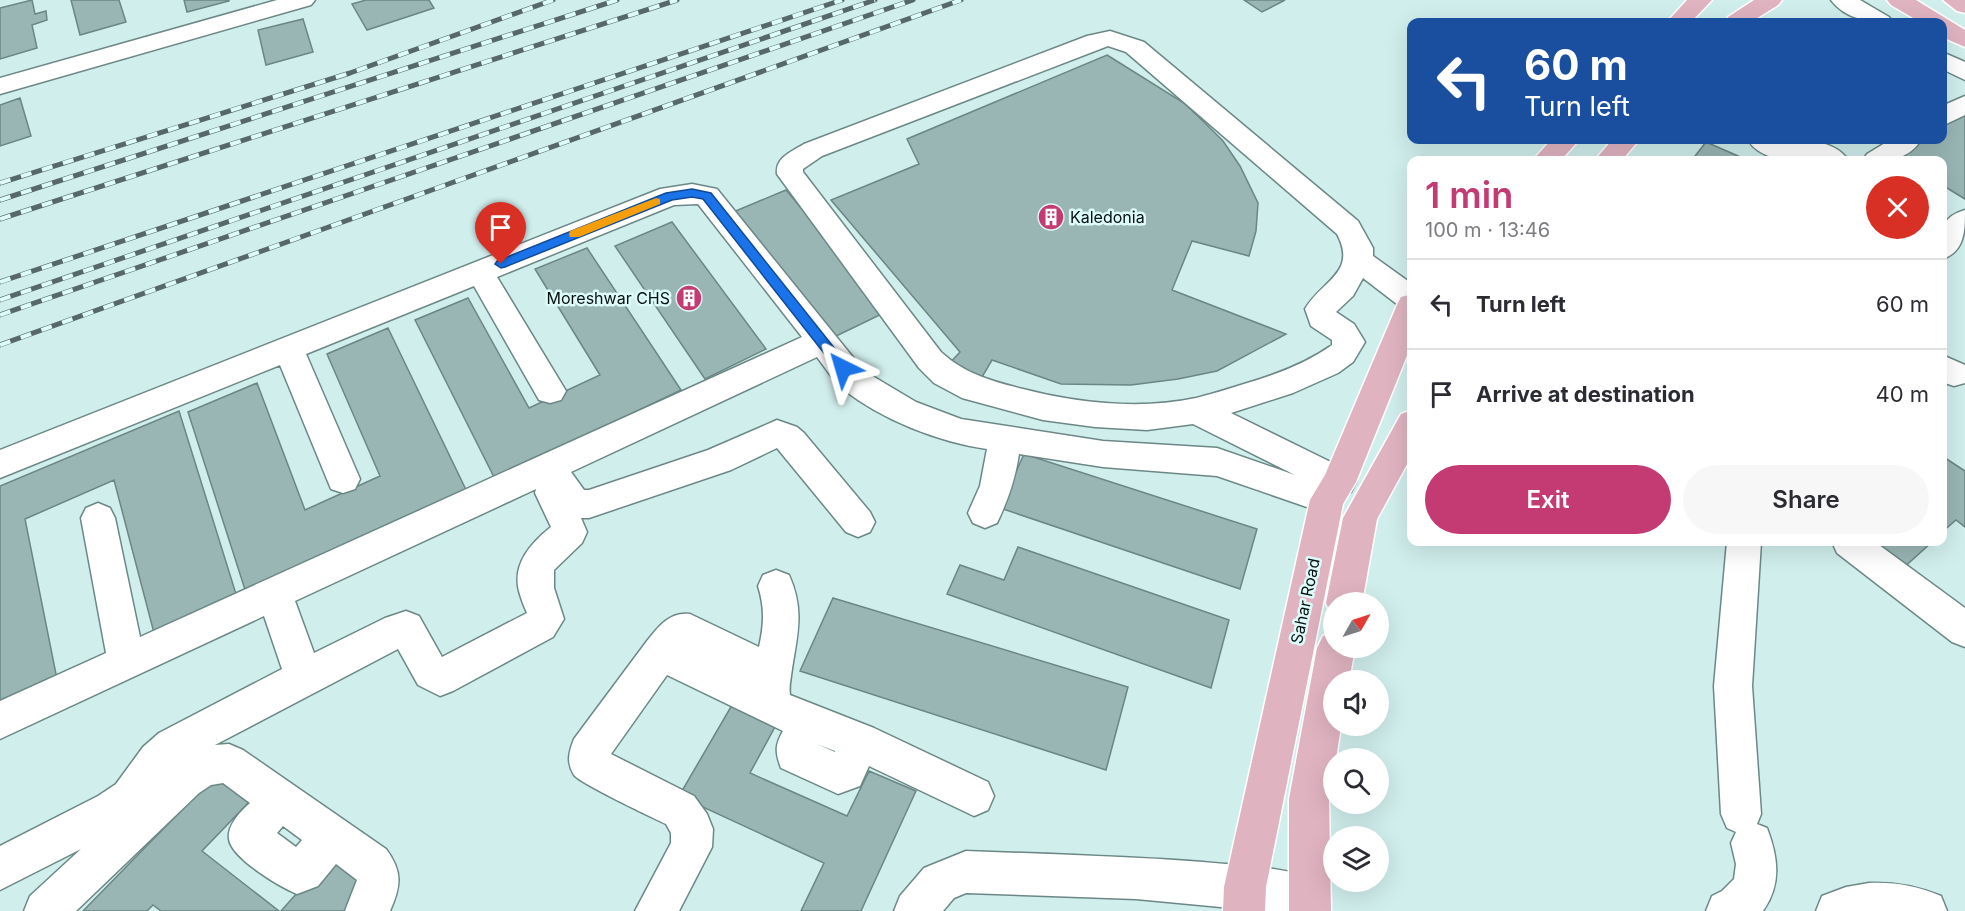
<!DOCTYPE html>
<html lang="en">
<head>
<meta charset="utf-8">
<style>
	body { margin:0; font-family:Inter,sans-serif; background:#f7f7f7; color:#2b2b33; height:100vh; display:flex; flex-direction:column; font-size:22px; white-space:nowrap }
	* { box-sizing:border-box; margin:0 }
	p { font-size:20px; color:#7c7c81 }
	.icon { flex:none; width:33px; height:33px; fill:none; stroke:currentColor; stroke-width:2; stroke-linecap:round; stroke-linejoin:round }
	.map { position:relative; flex:1; overflow:hidden }
	.drawer { position:absolute; left:1407px; top:156px; width:540px; height:390px; display:flex; flex-direction:column; background:#fff; border-radius:12px; box-shadow:0 6px 24px #0002 }
	.drawer>* { flex:none }
	.top-card { position:absolute; left:1407px; top:18px; width:540px; height:126px; border-radius:12px; box-shadow:0 6px 24px #0002; background:#1a4fa0; color:#fff; overflow:hidden }
	.needle { width:39px; rotate:51deg }
	.fabs { position:absolute; left:1323px; top:592px; display:grid; gap:12px }
	.fabs a { display:grid; place-items:center; width:66px; height:66px; border-radius:50%; background:#fff; box-shadow:0 6px 24px #0002; font-size:30px }
	.pin { position:absolute; display:grid; place-items:center; width:51px; height:51px; color:#fff; margin:-62px -26px; border-radius:50% 50% 50% 0; rotate:-45deg; box-shadow:0 0 6px #0007 }
	.pin .icon { rotate:45deg }
	.me { position:absolute; width:66px; margin:-33px; rotate:320deg; stroke-linejoin:round; filter:drop-shadow(0 0 4px #0008) }
	.turn { display:flex; align-items:center; gap:21px; height:126px; padding:0 18px; font-size:27px }
	.turn .icon { width:78px; height:78px; stroke-width:2.5 }
	.turn b { display:block; font-size:42px; line-height:51px }
	.round { display:grid; place-items:center; flex:none; width:63px; height:63px; border-radius:32px; background:#f7f7f7 }
	.overview { display:flex; align-items:center; justify-content:space-between; height:102px; padding:0 18px }
	h1 { font-size:36px; font-weight:600; line-height:45px; color:#c43a73 }
	.cta { display:flex; gap:12px; margin-top:auto; padding:12px 18px }
	.cta a { flex:1; height:69px; border-radius:36px; background:#c43a73; color:#fff; font-size:24px; font-weight:600; line-height:69px; text-align:center }
	.cta a+a { background:#f7f7f7; color:#2b2b33 }
	ul { padding:0; list-style:none }
	li { display:flex; align-items:center; gap:18px; height:90px; padding:0 18px; border-top:2px solid #e1e1e2 }
	li div { flex:1 }
	li b { display:block; font-size:22px }
	li em { font-style:normal }
	.map>svg:first-child { display:block }
</style>
</head>
<body>
<div class="map">
<svg width="1965" height="911" viewBox="0 0 1965 911">
	<rect width="100%" height="100%" fill="#d0eeec"/>
	<path fill="#99b6b4" stroke="#6b8685" stroke-width="1.5" d="M32 0 35 14 46 11 47 20 32 25 37 48 0 59V8Z
		M71 0H119L126 22 80 35Z
		M184 0H229V1L187 12Z
		M366 0H429L434 8 367 30 352 4Z
		M1244 0H1285L1262 12Z
		M303 19 313 52 266 65 258 30Z
		M1107 55 1184 103 1204 122 1223 141 1240 166 1258 203 1256 231 1249 256 1192 241 1172 290 1286 334 1217 371 1178 379 1131 385 1061 384 992 360 982 377 948 365 960 352 831 200 919 164 907 139Z
		M20 98 31 136 0 146V105Z
		M1965 110V199L1942 185V160H1900L1890 154 1915 140H1942V123Z
		M1706 142 1745 159 1692 160Z
		M786 190 888 311 832 338 733 212Z
		M672 222 766 349 705 379 615 246Z
		M587 248 681 390 495 479 415 320 468 298 529 408 600 375 535 269Z
		M388 328 468 494 248 599 188 412 257 383 305 510 380 476 327 354Z
		M179 411 236 594 154 633 114 480 25 519 57 679 0 707V486Z
		M1024 454 1257 529 1240 589 1000 508Z
		M1942 456 1965 471V527L1956 520 1942 532Z
		M1863 542H1932L1901 570Z
		M1018 547 1229 620 1211 688 947 594 960 565 1004 580Z
		M833 598 1128 687 1106 770 800 671Z
		M732 705 776 725 750 773 847 816 869 771 916 791 861 911H801L824 863 679 796Z
		M217 774 251 800 202 851 279 911H161L153 905 147 911H83Z
		M329 857 371 888 351 911H281Z"/>
	<g fill="none" stroke-linecap="round" stroke-linejoin="round">
		<defs>
			<path id="minor" d="M277 0H315L311 5 0 94V78Z
				M1831 0H1860L1889 17 1893 22C1872 24 1845 19 1831 0Z
				M1110 31 1144 42 1358 221 1373 248V256L1412 284V311L1402 308 1363 278 1353 296 1336 312 1354 324 1365 342 1353 362 1338 373 1293 393 1231 413 1351 472 1356 482 1351 492 1342 495 1344 500 1339 510 1327 514 1217 476 1103 467 1019 454C1015 480 1008 500 997 523L985 528 973 523 968 513 980 486 987 449C939 442 882 420 843 389 833 381 825 367 817 357L571 472 584 490H589L708 450 777 420 797 427 804 433 870 512 875 522 870 532 858 537 846 532 777 448 731 470 589 518H581L587 532 582 543 554 570V588L564 619 553 637 453 691 440 696 418 685 398 649 215 745 229 744 243 750 386 849C403 872 401 886 390 911H345L357 880 336 864 318 886 297 894C280 887 231 858 229 839 227 825 241 811 250 803L223 783 211 785 199 793 76 911H24L30 896 81 849 0 890V846L98 796 116 784 143 747 159 733 282 669 264 616 0 739V701L106 653 81 518 86 508 98 503 110 508 115 518 140 637 802 337 698 204 674 205 497 277 566 391 561 400 550 403 539 400 474 286 306 354 360 479 355 489 343 493 331 489 280 365 0 478V450L660 189 692 184 717 189 864 371 916 402 961 419 1103 441 1217 448 1295 475 1193 424 1147 430 1095 427 1043 420 962 398 934 383 919 368 777 174C775 158 791 152 804 144L1087 36ZM1108 46 1126 52 1337 234C1358 273 1321 281 1305 309L1311 326 1332 340V345C1305 364 1275 375 1244 384 1228 389 1212 394 1196 398 1140 410 1077 403 1023 389 991 381 965 374 941 352L803 172V169L822 156ZM536 489 535 493 551 527C531 543 512 564 519 591 521 599 524 606 527 613L442 657 419 616 406 611 385 618 314 653 295 601ZM283 826 302 840 296 847 277 833Z
				M1942 52 1965 62V80L1942 69Z
				M1965 96V115L1942 126V106Z
				M1748 140C1774 137 1832 134 1848 160H1814L1809 158 1810 160C1788 160 1761 161 1748 140Z
				M1890 140H1921C1907 162 1886 160 1863 160L1867 154Z
				M1965 210C1965 230 1965 252 1942 259 1942 235 1937 218 1965 210Z
				M1942 355 1965 365V383L1954 386 1942 382Z
				M1727 542H1761L1752 686 1761 814 1757 824 1767 828C1778 857 1782 884 1763 911H1706L1712 896 1722 891 1734 879 1736 864 1731 843 1736 832 1727 828 1721 814 1714 686Z
				M1832 542H1875L1965 608V647L1952 642 1837 553Z
				M776 570 789 575C806 613 796 638 791 676 790 682 789 688 790 695L874 728 988 782 994 796 988 810 974 816 869 766 860 786 838 794 781 768C775 752 775 745 783 731L667 675 611 754 694 796 707 814 713 829 712 847 679 911H635L671 843V833L666 824C651 817 580 783 574 775 566 762 569 752 574 739L647 641C658 627 670 611 690 614L759 647C764 625 765 608 758 586L763 575ZM817 744 835 751V752Z
				M966 851C1045 854 1124 856 1203 862 1243 866 1287 867 1324 882L1330 897 1324 911H1263L1136 899 966 893 954 898 943 911H894L900 896 924 868Z
				M1869 883C1896 882 1917 886 1941 896L1947 911H1816L1822 896 1846 887Z"/>
			<path id="major" d="M1687 0H1712L1691 22H1667Z
				M1754 0H1782L1778 5 1751 22H1725L1728 17Z
				M1887 0H1916L1965 30V47L1942 37V22H1920L1891 5Z
				M1943 0H1965V13L1957 11Z
				M1551 140H1579L1561 160H1533Z
				M1612 140H1639L1622 160H1595Z
				M1412 294V343L1356 482 1343 504 1266 887 1265 911H1223L1224 887 1310 500 1325 475 1397 305 1401 297Z
				M1412 410V455L1377 519 1362 603H1334V615L1331 614 1326 603 1343 518 1401 414Z
				M1334 632V648H1355L1349 681H1334V726H1341L1336 759H1334L1329 799 1331 911H1289V799L1317 648 1323 636Z"/>
		</defs>
		<use href="#minor" stroke="#6c8886" stroke-width="3"/>
		<use href="#major" stroke="#fff" stroke-width="3"/>
		<use href="#minor" fill="#fff" fill-rule="evenodd"/>
		<use href="#major" fill="#e0b3c1" fill-rule="evenodd"/>
		<defs>
			<path id="rail" d="M0 183 350 73 553 0
				M0 200 617 0
				M0 219 677 0
				M0 282 842 0
				M0 300 875 0
				M0 315 913 0
				M0 345 961 0"/>
		</defs>
		<use href="#rail" stroke="#566968" stroke-width="5"/>
		<use href="#rail" stroke="#ddfbf9" stroke-width="4" stroke-dasharray="11" stroke-linecap="butt"/>
	</g>
	<path fill="#1a73e8" stroke="#114b97" stroke-width="1.5" d="M692 189 711 193 847 364 849 368 847 371H838L703 199 692 197 672 200 505 267 501 268 495 264 497 261 666 193Z"/>
	<path fill="#f59e0b" d="M656 198 660 199V204L579 237H570L569 234 570 231Z"/>
	<defs>
		<symbol id="building-disc" viewBox="-11 -11 22 22"><circle r="9.5" fill="#c43a73" stroke="#ddfbf9"/><path d="M-4-6H4V6H1V3H-1V6H-4ZM-2.5-4.3h1.7v1.8h-1.7ZM.8-4.3h1.7v1.8H.8ZM-2.5-1h1.7V.8h-1.7ZM.8-1h1.7V.8H.8Z" fill="#fff"/></symbol>
	</defs>
	<g fill-rule="evenodd">
		<use href="#building-disc" x="1036" y="202" width="30" height="30"/>
		<use href="#building-disc" x="674" y="283" width="30" height="30"/>
	</g>
	<g text-anchor="middle" stroke-width="5" stroke-linejoin="round" paint-order="stroke">
		<g font-size="16" fill="#071211" stroke="#ddfbf9" text-anchor="start">
			<text x="1070" y="223">Kaledonia</text>
			<text x="670" y="304" text-anchor="end">Moreshwar CHS</text>
		</g>
		<g font-size="16" fill="#071211" stroke="#ddfbf9">
			<text transform="translate(1305 601) rotate(-78)" y="6">Sahar Road</text>
		</g>
	</g>
</svg>
<div class="fabs">
<a><svg class="needle" viewBox="-14 -14 28 28"><path d="M0-13l5 13h-10z" fill="#e53935"/><path d="M0 13l5-13h-10z" fill="#7c7c81"/></svg></a>
<a><svg class="icon" aria-label="sound" viewBox="0 0 24 24"><path d="M4 9h4l5-4v14l-5-4H4zM17 9q2 3 0 6"/></svg></a>
<a><svg class="icon" aria-label="search" viewBox="0 0 24 24"><circle cx="10" cy="10" r="6"/><path d="M15 15l6 6"/></svg></a>
<a><svg class="icon" aria-label="layers" viewBox="0 0 24 24"><path d="M12 4l9 5-9 5-9-5zM3 14l9 5 9-5"/></svg></a>
</div>
<div class="pin" style="left:501px;top:264px;background:#d93025"><svg class="icon" aria-label="arrive" viewBox="0 0 24 24"><path d="M6 21V4h12l-3 4 3 4H6"/></svg></div>
<svg class="me" style="left:843px;top:368px" viewBox="-20 -20 40 40"><path d="M0-17L14 15 0 8-14 15z" fill="#1a73e8" stroke="#fff" stroke-width="4"/></svg>
<div class="top-card">
<div class="turn"><svg class="icon" aria-label="left" viewBox="0 0 24 24"><path d="M17 20v-9H6M10 6l-5 5 5 5"/></svg><div><b>60 m</b>Turn left</div></div>
</div>
<section class="drawer">
<div class="overview"><div><h1>1 min</h1><p>100 m · 13:46</p></div><a class="round" style="background:#d93025;color:#fff"><svg class="icon" aria-label="close" viewBox="0 0 24 24"><path d="M6 6l12 12M18 6L6 18"/></svg></a></div>
<ul>
<li><svg class="icon" aria-label="left" viewBox="0 0 24 24"><path d="M17 20v-9H6M10 6l-5 5 5 5"/></svg><div><b>Turn left</b></div><em>60 m</em></li>
<li><svg class="icon" aria-label="arrive" viewBox="0 0 24 24"><path d="M6 21V4h12l-3 4 3 4H6"/></svg><div><b>Arrive at destination</b></div><em>40 m</em></li>
</ul>
<div class="cta"><a>Exit</a><a>Share</a></div>
</section>
</div>
</body>
</html>
